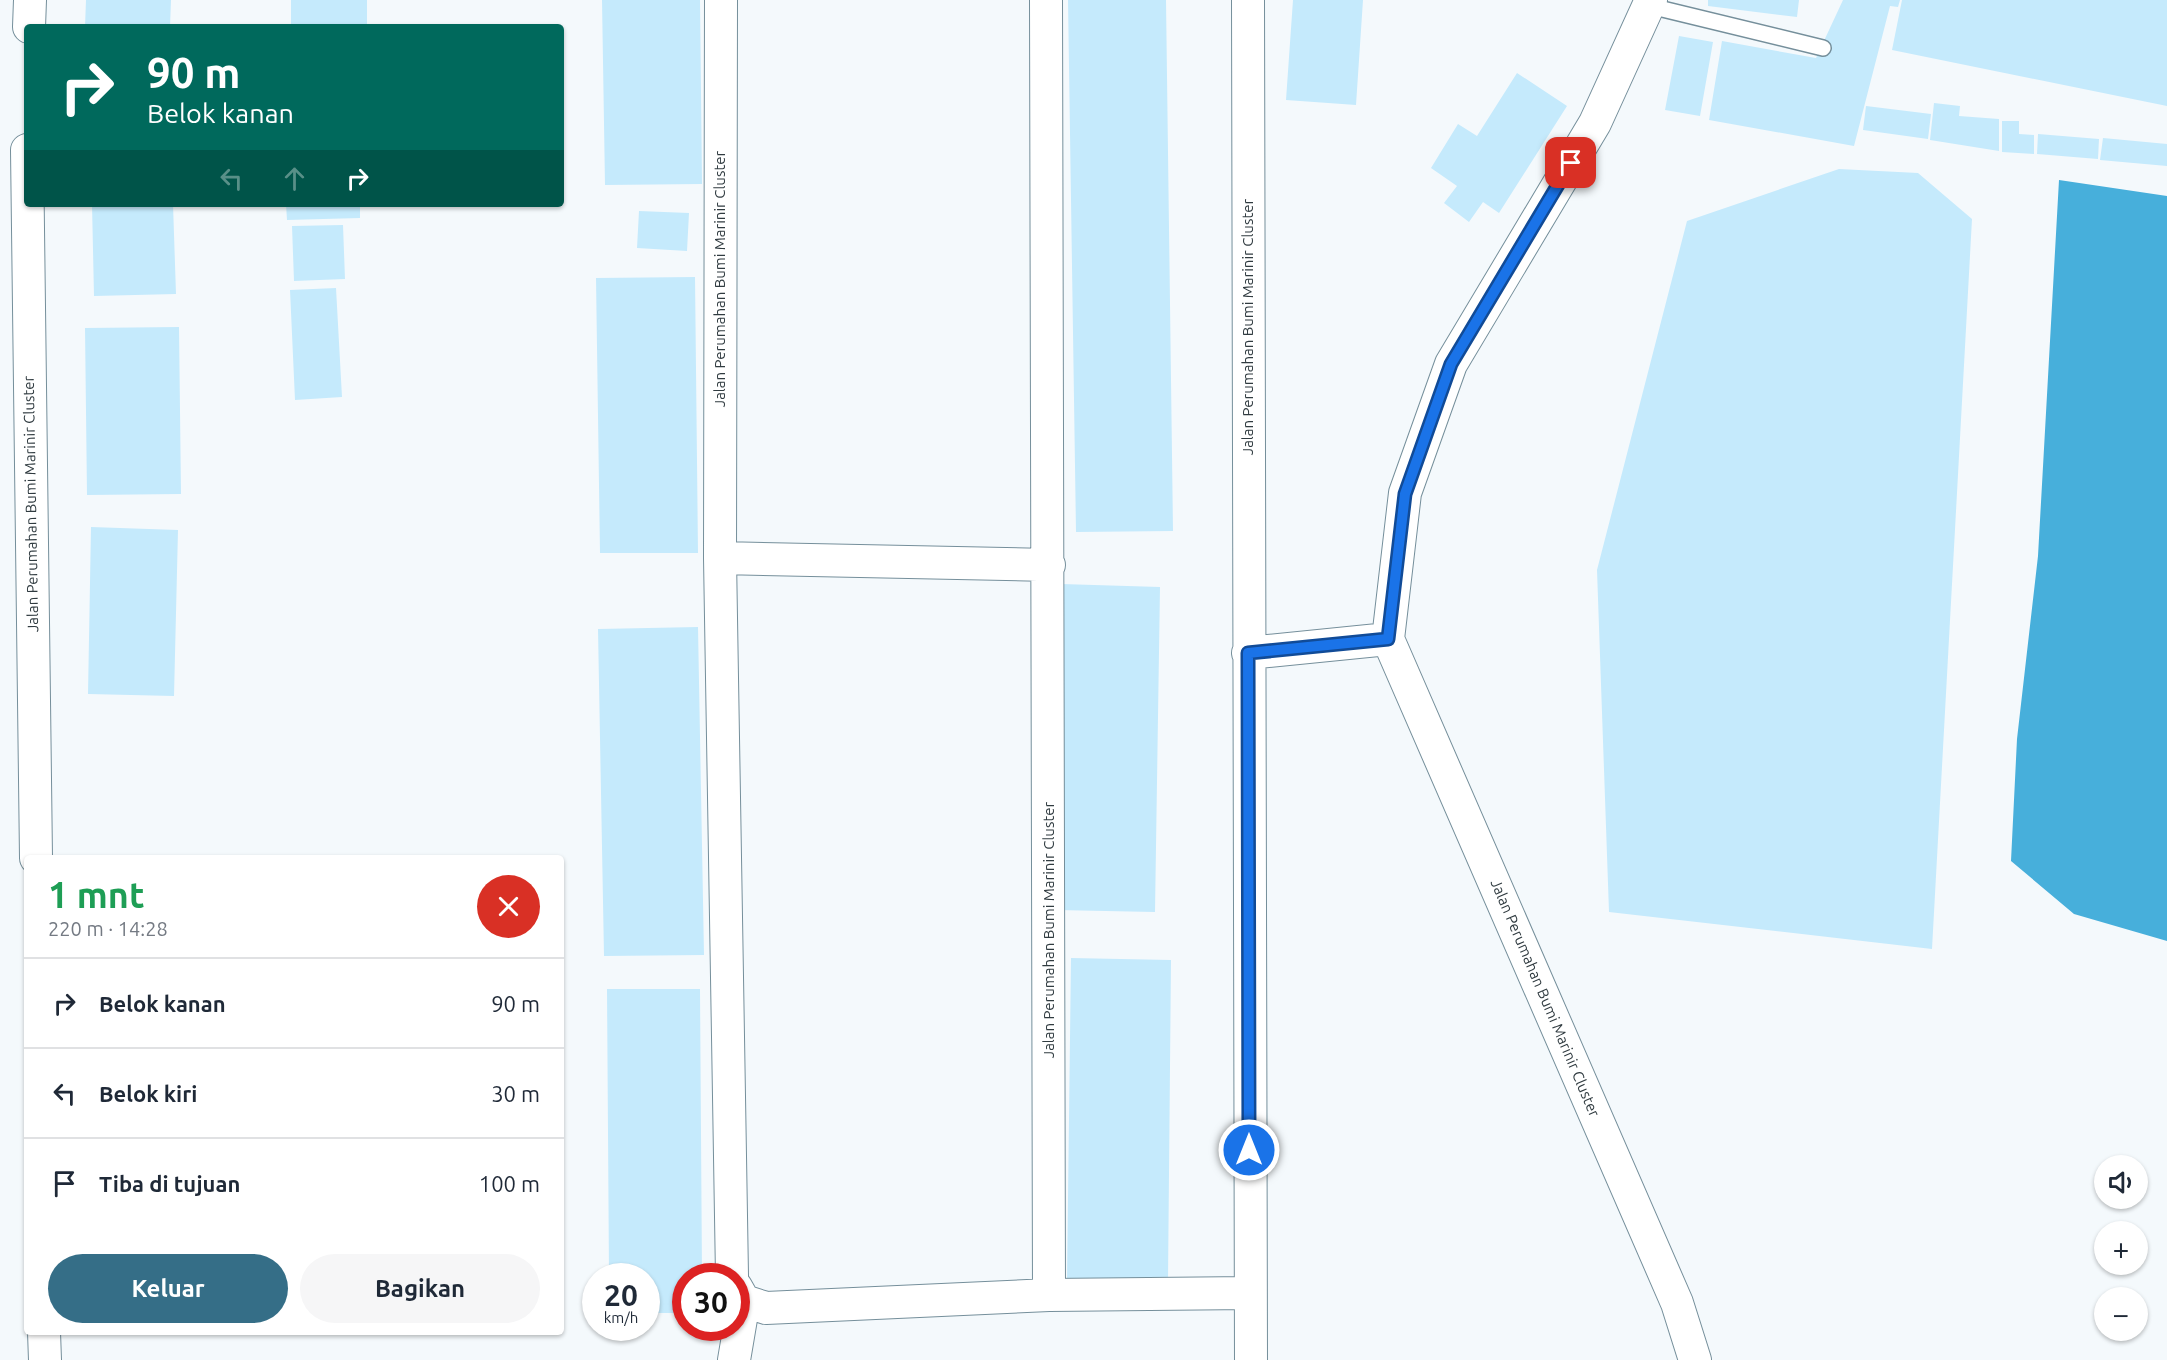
<!DOCTYPE html>
<html lang="id">
<head>
<meta charset="utf-8">
<style>
	body { margin:0; font-family:Ubuntu,sans-serif; background:#f6f6f7; color:#1f2937; height:100vh; display:flex; flex-direction:column; font-size:22px; white-space:nowrap }
	* { box-sizing:border-box; margin:0 }
	p { font-size:20px; color:#747a83 }
	.icon { flex:none; width:33px; height:33px; fill:none; stroke:currentColor; stroke-width:2; stroke-linecap:round; stroke-linejoin:round }
	.map { position:relative; flex:1; overflow:hidden }
	.drawer { position:absolute; left:24px; top:855px; width:540px; height:480px; display:flex; flex-direction:column; background:#fff; border-radius:6px; box-shadow:0 2px 4px #0004 }
	.drawer>* { flex:none }
	.top-card { position:absolute; left:24px; top:24px; width:540px; height:183px; border-radius:6px; box-shadow:0 2px 4px #0004; background:#00695c; color:#fff; overflow:hidden }
	.tools { position:absolute; left:2094px; top:1155px; display:grid; gap:12px }
	.tools a { display:grid; place-items:center; width:54px; height:54px; border-radius:50%; background:#fff; box-shadow:0 2px 4px #0004; font-size:30px }
	.speed { position:absolute; left:582px; top:1263px; display:flex; gap:12px; font-size:30px; font-weight:700; text-align:center }
	.speed>* { display:grid; place-content:center; width:78px; height:78px; border-radius:50%; background:#fff; box-shadow:0 2px 4px #0004; line-height:1 }
	.speed small { font-size:15px; font-weight:400 }
	.speed .limit { border:9px solid #d22; background:#fff; color:#111 }
	.pin { position:absolute; display:grid; place-items:center; width:51px; height:51px; color:#fff; margin:-26px; border-radius:12px; box-shadow:0 3px 9px #0006 }
	.me { position:absolute; width:66px; margin:-33px; rotate:0deg; stroke-linejoin:round; filter:drop-shadow(0 0 4px #0008) }
	.turn { display:flex; align-items:center; gap:21px; height:126px; padding:0 24px; font-size:27px }
	.turn .icon { width:78px; height:78px; stroke-width:2.5 }
	.turn b { display:block; font-size:42px; line-height:51px }
	.lanes { display:flex; align-items:center; height:57px; padding:0 24px; background:#0003; justify-content:center; gap:30px; direction:ltr }
	.lanes .off { opacity:.35 }
	.round { display:grid; place-items:center; flex:none; width:63px; height:63px; border-radius:32px; background:#f6f6f7 }
	.headline { display:flex; align-items:center; justify-content:space-between; height:102px; padding:0 24px }
	h1 { font-size:36px; font-weight:700; line-height:45px; color:#1e9e55 }
	.primary-button { display:flex; gap:12px; margin-top:auto; padding:12px 24px }
	.primary-button a { flex:1; height:69px; border-radius:36px; background:#356e87; color:#fff; font-size:24px; font-weight:700; line-height:69px; text-align:center }
	.primary-button a+a { background:#f6f6f7; color:#1f2937 }
	ul { padding:0; list-style:none }
	li { display:flex; align-items:center; gap:18px; height:90px; padding:0 24px; border-top:2px solid #e0e1e3 }
	li div { flex:1 }
	li b { display:block; font-size:22px }
	li em { font-style:normal }
	.map>svg:first-child { display:block }
</style>
</head>
<body>
<div class="map">
<svg width="2167" height="1360" viewBox="0 0 2167 1360">
	<rect width="100%" height="100%" fill="#f4f9fc"/>
	<path fill="#47afdb" d="M2059 180 2167 196V941L2074 914 2011 861 2017 739 2038 556Z"/>
	<path fill="#c5eafc" d="M86 0H171L170 27H85Z
		M291 0H367V27H291Z
		M602 0H700L702 184 605 185Z
		M1068 0H1166L1173 531 1076 532Z
		M1293 0H1363L1356 105 1286 100Z
		M1708 0H1799L1797 17 1708 6Z
		M1843 0H1900L1898 7 1890 6 1854 146 1709 120 1722 41 1816 58Z
		M1902 0H2167V106L1892 50Z
		M1679 36 1713 42 1700 116 1665 110Z
		M1517 73 1567 106 1499 213 1483 202 1469 222 1444 203 1457 186 1431 168 1458 124 1477 136Z
		M1934 103 1960 106 1959 116 1999 119V151L1930 140Z
		M1866 106 1931 114 1928 139 1863 130Z
		M2002 121H2019V134L2034 135V154L2002 152Z
		M2038 134 2099 139 2098 159 2037 154Z
		M2103 138 2167 144V166L2100 160Z
		M1839 169 1918 173 1972 219 1932 949 1609 912 1597 570 1687 221Z
		M92 204H173L176 294 94 296Z
		M286 204H360V218L287 220Z
		M639 211 689 213 687 251 637 248Z
		M343 225 345 279 294 281 292 226Z
		M695 277 698 553H600L596 278Z
		M336 288 342 397 295 400 290 290Z
		M179 327 181 494 87 495 85 328Z
		M91 527 178 530 174 696 88 694Z
		M1061 584 1160 587 1155 912 1056 910Z
		M698 627 704 955 604 956 598 629Z
		M1071 958 1171 960 1168 1281 1067 1280Z
		M607 989H700L702 1276H686V1313H646V1276H609Z"/>
	<g fill="none" stroke-linecap="round" stroke-linejoin="round">
		<defs>
			<path id="lane" d="M1650 6 1823 48"/>
			<path id="street" d="M721 0 720 558 732 1276
				M1046 0 1049 1295
				M1248 0 1251 1360
				M1651 0 1595 123 1451 364 1405 493 1388 639 1677 1303 1695 1360
				M29 27 30 0
				M27 150 36 858
				M720 558 1049 565
				M1248 653 1388 639
				M736 1287 744 1301 766 1308 1049 1295 1249 1293
				M44 1332 45 1360
				M734 1360 744 1301"/>
		</defs>
		<use href="#lane" stroke="#758f9b" stroke-width="18"/>
		<use href="#street" stroke="#758f9b" stroke-width="34"/>
		<use href="#lane" stroke="#fff" stroke-width="15"/>
		<use href="#street" stroke="#fff" stroke-width="32"/>
	</g>
	<g fill="none" stroke-linecap="round" stroke-linejoin="round">
		<defs>
			<path id="route" d="M1249 1150 1248 653 1388 639 1405 494 1451 364 1571 163"/>
		</defs>
		<use href="#route" stroke="#114b97" stroke-width="15"/>
		<use href="#route" stroke="#1a73e8" stroke-width="10"/>
	</g>
	<g text-anchor="middle" stroke-width="4.5" stroke-linejoin="round" paint-order="stroke">
		<g font-size="15" fill="#303b40" stroke="#fff">
			<text transform="translate(720 279) rotate(-90)" y="5">Jalan Perumahan Bumi Marinir Cluster</text>
			<text transform="translate(1248 327) rotate(-90)" y="5">Jalan Perumahan Bumi Marinir Cluster</text>
			<text transform="translate(31 504) rotate(-91)" y="5">Jalan Perumahan Bumi Marinir Cluster</text>
			<text transform="translate(1049 930) rotate(-90)" y="5">Jalan Perumahan Bumi Marinir Cluster</text>
			<text transform="translate(1545 998) rotate(67)" y="5">Jalan Perumahan Bumi Marinir Cluster</text>
		</g>
	</g>
</svg>
<div class="tools">
<a><svg class="icon" aria-label="sound" viewBox="0 0 24 24"><path d="M4 9h4l5-4v14l-5-4H4zM17 9q2 3 0 6"/></svg></a>
<a>+</a>
<a>−</a>
</div>
<div class="speed"><div>20<small>km/h</small></div><div class="limit">30</div></div>
<div class="pin" style="left:1571px;top:163px;background:#d93025"><svg class="icon" aria-label="arrive" viewBox="0 0 24 24"><path d="M6 21V4h12l-3 4 3 4H6"/></svg></div>
<svg class="me" style="left:1249px;top:1150px" viewBox="-20 -20 40 40"><circle r="17" fill="#1a73e8" stroke="#fff" stroke-width="3"/><path d="M0-11L8 9 0 5-8 9z" fill="#fff"/></svg>
<div class="top-card">
<div class="turn"><svg class="icon" aria-label="right" viewBox="0 0 24 24"><path d="M7 20v-9h11M14 6l5 5-5 5"/></svg><div><b>90 m</b>Belok kanan</div></div>
<div class="lanes"><svg class="icon off" aria-label="left" viewBox="0 0 24 24"><path d="M17 20v-9H6M10 6l-5 5 5 5"/></svg><svg class="icon off" aria-label="ahead" viewBox="0 0 24 24"><path d="M12 20V5M6 11l6-6 6 6"/></svg><svg class="icon" aria-label="right" viewBox="0 0 24 24"><path d="M7 20v-9h11M14 6l5 5-5 5"/></svg></div>
</div>
<section class="drawer">
<div class="headline"><div><h1>1 mnt</h1><p>220 m · 14:28</p></div><a class="round" style="background:#d93025;color:#fff"><svg class="icon" aria-label="close" viewBox="0 0 24 24"><path d="M6 6l12 12M18 6L6 18"/></svg></a></div>
<ul>
<li><svg class="icon" aria-label="right" viewBox="0 0 24 24"><path d="M7 20v-9h11M14 6l5 5-5 5"/></svg><div><b>Belok kanan</b></div><em>90 m</em></li>
<li><svg class="icon" aria-label="left" viewBox="0 0 24 24"><path d="M17 20v-9H6M10 6l-5 5 5 5"/></svg><div><b>Belok kiri</b></div><em>30 m</em></li>
<li><svg class="icon" aria-label="arrive" viewBox="0 0 24 24"><path d="M6 21V4h12l-3 4 3 4H6"/></svg><div><b>Tiba di tujuan</b></div><em>100 m</em></li>
</ul>
<div class="primary-button"><a>Keluar</a><a>Bagikan</a></div>
</section>
</div>
</body>
</html>
